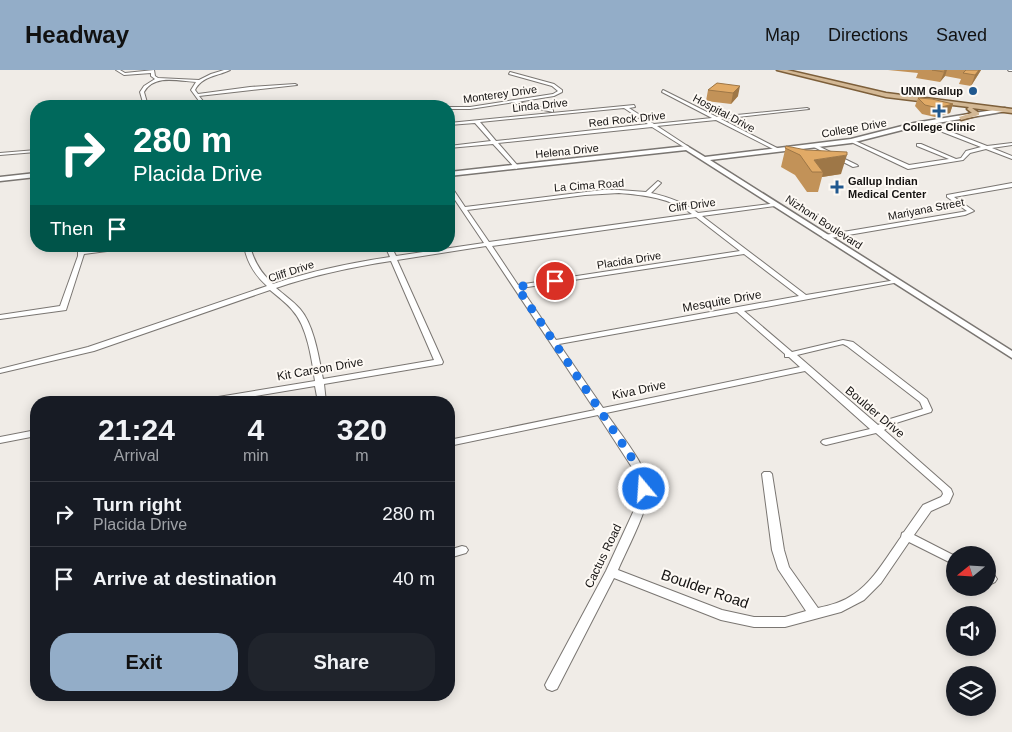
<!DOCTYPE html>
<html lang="en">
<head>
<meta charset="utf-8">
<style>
	body { margin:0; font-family:Arial,sans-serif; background:#20242c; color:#f1f3f6; height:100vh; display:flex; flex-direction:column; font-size:19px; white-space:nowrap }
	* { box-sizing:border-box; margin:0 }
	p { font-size:16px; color:#9ea1a6 }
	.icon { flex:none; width:28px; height:28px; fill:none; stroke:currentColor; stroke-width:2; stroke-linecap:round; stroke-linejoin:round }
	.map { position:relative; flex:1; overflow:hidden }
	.sheet { position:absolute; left:30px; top:326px; width:425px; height:305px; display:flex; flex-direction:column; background:#171b24; border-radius:20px; box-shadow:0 2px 12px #0003 }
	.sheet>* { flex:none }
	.guide { position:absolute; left:30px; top:30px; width:425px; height:152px; border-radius:20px; box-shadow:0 2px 12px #0003; background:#00695c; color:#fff; overflow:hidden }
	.needle { width:32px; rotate:252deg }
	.tools { position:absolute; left:946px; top:476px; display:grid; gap:10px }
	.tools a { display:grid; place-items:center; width:50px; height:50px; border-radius:50%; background:#171b24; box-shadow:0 2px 12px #0003; font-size:25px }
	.pin { position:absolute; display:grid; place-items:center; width:42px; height:42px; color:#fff; margin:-21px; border:2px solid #fff; border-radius:50%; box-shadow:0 1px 5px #0007 }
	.me { position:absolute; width:55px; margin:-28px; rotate:342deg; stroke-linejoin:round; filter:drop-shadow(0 0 4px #0008) }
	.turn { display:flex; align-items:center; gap:18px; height:105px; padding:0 20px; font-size:22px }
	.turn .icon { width:65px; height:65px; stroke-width:2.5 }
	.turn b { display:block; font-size:35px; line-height:42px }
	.then { display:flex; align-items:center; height:48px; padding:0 20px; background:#0003; gap:10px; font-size:19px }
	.eta { display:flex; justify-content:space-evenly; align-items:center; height:85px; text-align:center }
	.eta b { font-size:30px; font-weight:700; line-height:35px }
	.primary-button { display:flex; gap:10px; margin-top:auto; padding:10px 20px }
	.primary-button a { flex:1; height:58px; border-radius:20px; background:#93adc8; color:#111; font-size:20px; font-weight:700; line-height:58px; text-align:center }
	.primary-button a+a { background:#20242c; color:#f1f3f6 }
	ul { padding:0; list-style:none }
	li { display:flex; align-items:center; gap:15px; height:65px; padding:0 20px; border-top:1px solid #363941 }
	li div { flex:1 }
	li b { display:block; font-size:19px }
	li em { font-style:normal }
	header { display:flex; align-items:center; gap:30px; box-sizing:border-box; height:70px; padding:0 25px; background:#93adc8; color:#111 }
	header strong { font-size:24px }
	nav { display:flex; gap:28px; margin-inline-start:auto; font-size:18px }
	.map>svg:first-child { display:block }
</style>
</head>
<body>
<header>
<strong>Headway</strong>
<nav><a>Map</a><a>Directions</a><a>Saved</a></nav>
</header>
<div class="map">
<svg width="1012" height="662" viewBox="0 0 1012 662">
	<rect width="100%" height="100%" fill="#f0ece7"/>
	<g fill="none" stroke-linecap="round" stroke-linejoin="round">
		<defs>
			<path id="minor" d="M116 0H120L125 3 154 0 155 6 158 8 199 10 211 4 224 0H230C218 6 202 6 195 20L198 24 250 17 295 14 297 15 199 26 203 31V36H199V31L191 20 196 12C179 11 154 4 144 22L148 36H144L140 22 144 16 155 9 151 6V3L124 5Z
				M1008 0H1012V1H1009Z
				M510 2 554 14 562 20V22L554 26 517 32 553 40V42L516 34 514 32 470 39H449V37H470L553 24 558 21 552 16 509 4Z
				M663 20 717 47 807 38 809 39 721 49 779 79V81H777L716 50 657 56 689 77V78L687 79 652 57 498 73 518 96 519 97 516 99 493 74 449 78V76L491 71 475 53 449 55V53L634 35 635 37 629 38 654 54 712 48 662 22ZM624 38 648 54 496 71 480 52Z
				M922 52H926L987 76 1012 73V75L992 78 1012 86V89L986 79 970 83 963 90 908 99 849 71 853 70 909 95 949 89 917 76V74H921L956 89 961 88 966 81 981 77 922 54Z
				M814 74 857 95 858 96 853 97 812 76V75Z
				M36 80V82L0 85V83Z
				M658 111 661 113 651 123C668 127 684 132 698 143L777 133 778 134 775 136 702 146 806 225 896 210 897 211 894 213 744 241 792 282 843 270 853 272 927 329 932 340 931 342 896 353 884 360 951 419 953 424 949 433 931 441 914 465 955 486V495L909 472 881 513 864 530 841 542 785 557H754L721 550 614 508 557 619 552 621 547 619 545 615 547 611 606 501 635 438 639 419 635 402 598 345 449 376V370L595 340 486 176 397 190 443 292 442 294 324 314 326 332H318L315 316 219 332H202L206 329 315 311C312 290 307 256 293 241 287 233 278 227 270 220L94 281 0 303V299L88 277 267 216C255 205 247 193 244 176H250C254 192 261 203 273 214 311 201 350 193 390 187L385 176H391L396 186 484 173 449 121V115L451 116 465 137 602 120H619L646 122ZM619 123C644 125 671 128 692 144L489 172 467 140 585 125ZM696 147 740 181 518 215 492 176ZM744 184 799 226 556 270 521 218ZM391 191 434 290 323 309C319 288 314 255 300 239 293 231 284 225 276 218 314 205 352 197 391 191ZM737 242 785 284V287H789L800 297 603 338 559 274ZM843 274 847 276 920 332 923 339 890 349 878 355 797 285ZM805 301 870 359 823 370 821 372 823 374 826 375 876 363 942 421 943 424 941 427 923 435 904 462 902 463 901 467C888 485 873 512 854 524 843 532 831 535 818 538L789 497 784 480 772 404 770 402H764L762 404 772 480 778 499 806 541 785 547H754L722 540 618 500C627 479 647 442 649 420 650 399 618 361 606 343Z
				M1012 113V117L954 127 974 141 965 145 825 169 822 167 825 165 962 142 967 141 947 127V125Z
				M115 176H133L130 178 84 184 66 240 0 249V245L60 236 78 186V182Z
				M36 360V366L0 373V367Z
				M462 476 466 477 468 480 466 483 449 488V480Z
				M988 503 995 506 997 509 995 512 991 514 988 513Z"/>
			<path id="secondary" d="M1005 38 1007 41 914 57 851 73 710 90 1012 281V288L686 80 449 106V102L687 76 705 87 851 69 914 53Z
				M36 103V107L0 111V107Z"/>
			<path id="primary" d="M777 0H787L886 23 1012 39V43L972 38 979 43V45L961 50 959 47 972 43 967 39 969 37 886 27Z"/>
		</defs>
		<use href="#minor" stroke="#7a7672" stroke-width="2"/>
		<use href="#secondary" stroke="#7a7672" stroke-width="3"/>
		<use href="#primary" stroke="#7d5f3a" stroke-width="3"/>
		<use href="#minor" fill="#fff" fill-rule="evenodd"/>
		<use href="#secondary" fill="#fff" fill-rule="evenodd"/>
		<use href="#primary" fill="#d3b895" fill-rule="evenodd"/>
	</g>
	<path fill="#c29258" d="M888 0H981L971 16 959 14 961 9 945 6 940 12 916 8 918 3Z
		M717 13 738 26 731 34 706 31 708 20Z
		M918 28 953 34 950 43 935 47 922 44 915 36Z
		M786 76 841 104 822 107 818 122H807L795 105 781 97Z"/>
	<path fill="#9e7747" d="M945 0H947L945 6 940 12Z
		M979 0H981L971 16 975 5Z
		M740 16 738 26 731 34 733 23Z
		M953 34 950 43 935 47 938 38Z
		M847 85 841 104 822 107 823 102 814 90Z"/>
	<path fill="#e1aa66" stroke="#9e7747" d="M932 0H945L944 2Z
		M966 0H979L975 5 963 3Z
		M717 13 740 16 733 23 708 20Z
		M918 28 932 29 953 34 938 38 925 35Z
		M786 76 806 80 847 82V85L814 90 823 102H812L800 85 785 78Z"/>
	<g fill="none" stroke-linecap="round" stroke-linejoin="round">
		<path stroke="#1a73e8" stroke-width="9" stroke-dasharray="0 16.2" d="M555 211 517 217 630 385 640 402 644 419"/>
	</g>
	<g fill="#20588f" stroke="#fdf9f4" stroke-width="2">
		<circle cx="973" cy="21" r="5"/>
		<path d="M936.5 33.5h5v5h5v5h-5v5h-5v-5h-5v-5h5z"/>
		<path d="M834.5 109.5h5v5h5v5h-5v5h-5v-5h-5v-5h5z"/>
	</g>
	<g text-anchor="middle" stroke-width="4" stroke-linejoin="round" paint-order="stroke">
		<g font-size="11" font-weight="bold" fill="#151312" stroke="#fdf9f4" text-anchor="end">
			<text x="963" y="25">UNM Gallup</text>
			<text x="939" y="61" text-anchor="middle">College Clinic</text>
			<text x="848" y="115" text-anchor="start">Gallup Indian<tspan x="848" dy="13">Medical Center</tspan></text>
		</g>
		<g font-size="11" fill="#151312" stroke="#fdf9f4">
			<text transform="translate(500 24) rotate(-8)" y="4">Monterey Drive</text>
			<text transform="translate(540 35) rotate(-6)" y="4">Linda Drive</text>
			<text transform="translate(724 43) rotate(28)" y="4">Hospital Drive</text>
			<text transform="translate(627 49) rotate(-6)" y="4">Red Rock Drive</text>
			<text transform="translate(854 58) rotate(-10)" y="4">College Drive</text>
			<text transform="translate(567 81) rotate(-6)" y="4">Helena Drive</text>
			<text transform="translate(589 115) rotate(-4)" y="4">La Cima Road</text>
			<text transform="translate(692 135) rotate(-8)" y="4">Cliff Drive</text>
			<text transform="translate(926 139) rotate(-11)" y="4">Mariyana Street</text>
			<text transform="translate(824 152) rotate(33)" y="4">Nizhoni Boulevard</text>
			<text transform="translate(629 190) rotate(-9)" y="4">Placida Drive</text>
			<text transform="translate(291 201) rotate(-18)" y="4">Cliff Drive</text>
		</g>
		<g font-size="12" fill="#151312" stroke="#fdf9f4">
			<text transform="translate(722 231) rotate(-10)" y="4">Mesquite Drive</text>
			<text transform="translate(320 299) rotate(-10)" y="4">Kit Carson Drive</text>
			<text transform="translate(639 320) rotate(-12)" y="4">Kiva Drive</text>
			<text transform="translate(875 342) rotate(40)" y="4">Boulder Drive</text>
			<text transform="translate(603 486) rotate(-64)" y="4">Cactus Road</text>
		</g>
		<g font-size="15" fill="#151312" stroke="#fdf9f4">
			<text transform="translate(705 519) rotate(19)" y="5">Boulder Road</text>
		</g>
	</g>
</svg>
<div class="tools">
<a><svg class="needle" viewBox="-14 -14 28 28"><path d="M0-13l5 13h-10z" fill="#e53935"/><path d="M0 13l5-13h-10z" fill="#9ea1a6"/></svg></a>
<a><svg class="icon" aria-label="sound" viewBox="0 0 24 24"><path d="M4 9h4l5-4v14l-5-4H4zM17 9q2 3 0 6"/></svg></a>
<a><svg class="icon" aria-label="layers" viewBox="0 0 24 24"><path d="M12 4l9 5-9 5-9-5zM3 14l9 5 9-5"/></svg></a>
</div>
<div class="pin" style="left:555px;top:211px;background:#d93025"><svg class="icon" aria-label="arrive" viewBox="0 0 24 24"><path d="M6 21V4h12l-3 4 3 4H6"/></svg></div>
<svg class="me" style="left:644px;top:419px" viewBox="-20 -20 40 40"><circle r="17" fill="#1a73e8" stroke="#fff" stroke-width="3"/><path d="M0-11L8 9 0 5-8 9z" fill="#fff"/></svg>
<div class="guide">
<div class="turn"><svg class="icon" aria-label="right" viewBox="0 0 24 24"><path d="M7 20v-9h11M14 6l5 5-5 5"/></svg><div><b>280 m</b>Placida Drive</div></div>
<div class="then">Then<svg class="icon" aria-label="arrive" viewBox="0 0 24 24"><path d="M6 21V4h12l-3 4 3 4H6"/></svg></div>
</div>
<section class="sheet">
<div class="eta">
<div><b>21:24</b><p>Arrival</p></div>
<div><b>4</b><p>min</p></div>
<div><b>320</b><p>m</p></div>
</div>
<ul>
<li><svg class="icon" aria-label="right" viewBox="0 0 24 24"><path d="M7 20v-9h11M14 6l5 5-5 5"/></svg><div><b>Turn right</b><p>Placida Drive</p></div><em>280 m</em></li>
<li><svg class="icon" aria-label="arrive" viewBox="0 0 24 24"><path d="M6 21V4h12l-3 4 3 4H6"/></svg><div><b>Arrive at destination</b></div><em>40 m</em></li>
</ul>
<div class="primary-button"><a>Exit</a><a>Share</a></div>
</section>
</div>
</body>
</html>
